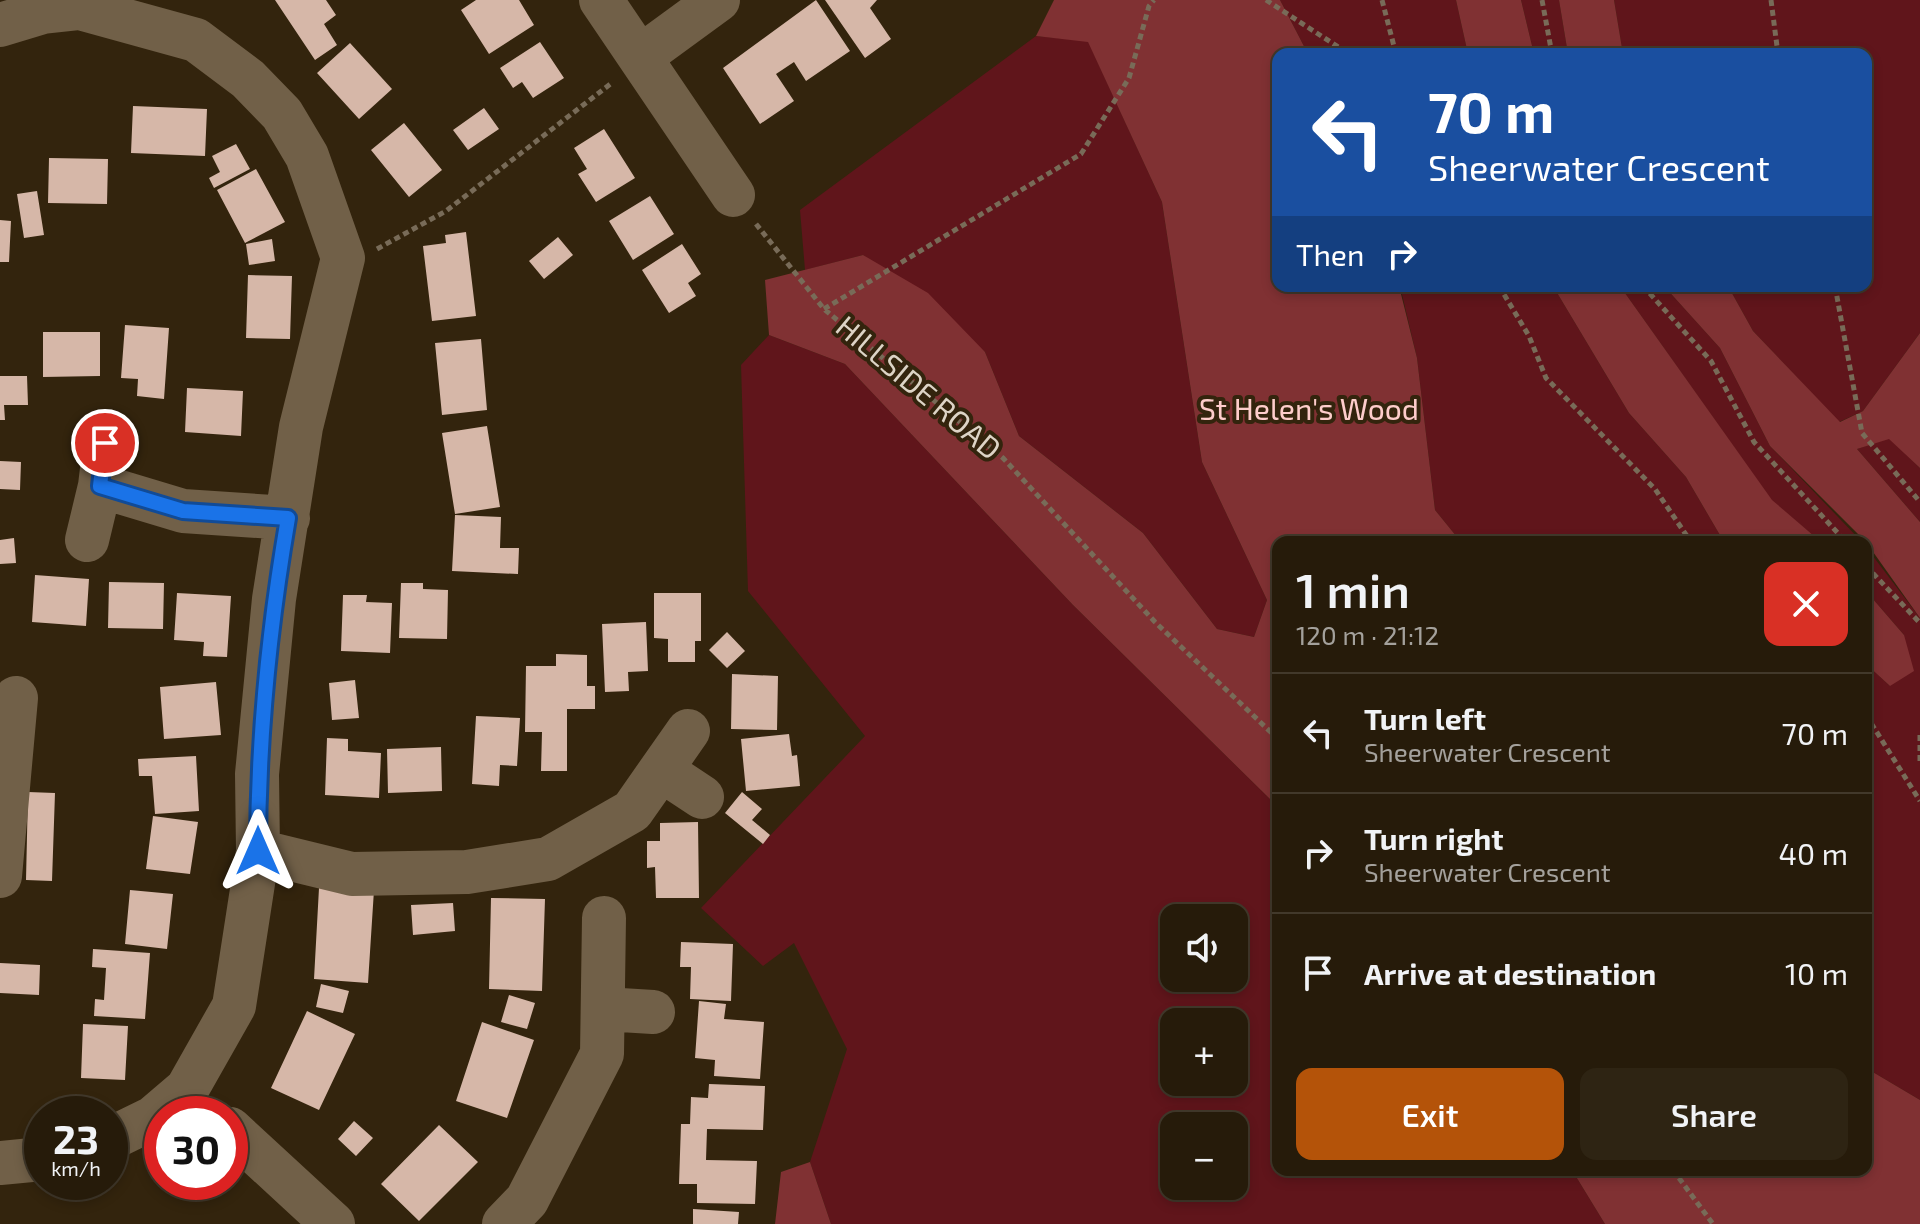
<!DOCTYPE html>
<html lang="en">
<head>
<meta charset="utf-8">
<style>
	body { margin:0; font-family:"Exo 2",sans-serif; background:#2e2413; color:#f1f3f6; height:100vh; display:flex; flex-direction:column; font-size:30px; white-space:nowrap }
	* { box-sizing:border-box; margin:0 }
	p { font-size:26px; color:#a4a19c }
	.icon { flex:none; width:44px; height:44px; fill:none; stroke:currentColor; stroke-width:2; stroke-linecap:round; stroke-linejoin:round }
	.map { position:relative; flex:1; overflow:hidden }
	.side { position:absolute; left:1272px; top:536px; width:600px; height:640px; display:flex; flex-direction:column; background:#261b0a; border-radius:16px; box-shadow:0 4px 12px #0003,0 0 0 2px #42392b }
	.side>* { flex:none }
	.top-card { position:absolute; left:1272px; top:48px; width:600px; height:244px; border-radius:16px; box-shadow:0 4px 12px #0003,0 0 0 2px #42392b; background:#1a4fa0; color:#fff; overflow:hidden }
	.tools { position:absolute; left:1160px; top:904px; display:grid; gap:16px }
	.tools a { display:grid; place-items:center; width:88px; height:88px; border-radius:16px; background:#261b0a; box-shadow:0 4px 12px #0003,0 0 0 2px #42392b; font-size:40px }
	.speed { position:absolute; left:24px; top:1096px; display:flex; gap:16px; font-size:40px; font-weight:700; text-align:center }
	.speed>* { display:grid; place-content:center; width:104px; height:104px; border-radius:50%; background:#261b0a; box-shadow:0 4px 12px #0003,0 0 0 2px #42392b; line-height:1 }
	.speed small { font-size:20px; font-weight:400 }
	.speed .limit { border:12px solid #d22; background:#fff; color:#111 }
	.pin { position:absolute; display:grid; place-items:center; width:68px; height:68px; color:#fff; margin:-34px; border:4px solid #fff; border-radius:50%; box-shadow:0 2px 8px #0007 }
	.me { position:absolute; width:88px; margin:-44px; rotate:0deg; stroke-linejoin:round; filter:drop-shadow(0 0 6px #0008) }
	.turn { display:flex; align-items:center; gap:28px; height:168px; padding:0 24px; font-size:36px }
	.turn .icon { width:104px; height:104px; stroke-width:2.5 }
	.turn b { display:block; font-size:56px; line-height:68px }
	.then { display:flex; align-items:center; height:76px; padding:0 24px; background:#0003; gap:16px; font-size:30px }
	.round { display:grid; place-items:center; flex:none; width:84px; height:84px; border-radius:16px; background:#2e2413 }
	.summary { display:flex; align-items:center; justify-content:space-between; height:136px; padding:0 24px }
	h1 { font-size:48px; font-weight:600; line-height:60px }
	.button { display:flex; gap:16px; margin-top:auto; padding:16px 24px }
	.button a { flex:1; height:92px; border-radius:16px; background:#b45309; color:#fff; font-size:32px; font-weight:600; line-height:92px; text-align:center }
	.button a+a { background:#2e2413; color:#f1f3f6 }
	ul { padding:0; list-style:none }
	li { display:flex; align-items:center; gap:24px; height:120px; padding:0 24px; border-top:2px solid #42392b }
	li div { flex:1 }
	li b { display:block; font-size:30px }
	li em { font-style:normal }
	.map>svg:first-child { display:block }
</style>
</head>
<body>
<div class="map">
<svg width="1920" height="1224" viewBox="0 0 1920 1224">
	<rect width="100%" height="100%" fill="#33240d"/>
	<path fill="#60151b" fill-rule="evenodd" d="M1280 0H1456L1468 54H1308Z
		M1521 0H1559L1568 54H1534Z
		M1614 0H1920V333L1863 411 1839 422 1753 331 1728 286H1866V54H1623Z
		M1036 36 1088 41 1162 202 1202 462 1267 600 1254 637 1217 629 1143 533 1019 436 985 352 863 255 805 270 800 210Z
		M1400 286H1553L1629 413 1686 477 1724 542H1461L1435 510 1417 358Z
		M1620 286H1664L1720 348 1770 446 1862 542H1821L1772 501Z
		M769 335 845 364 1073 605 1278 807V1170H1572L1605 1224H831L810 1162 847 1049 794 943 763 966 701 908 865 736 748 591 741 365ZM1174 918H1234V978H1174ZM1174 1022H1234V1082H1174ZM1174 1126H1234V1186H1174Z
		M1889 438 1920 468V522L1857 449Z
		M1866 547 1920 618V1100L1866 1068V664L1890 686 1904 635 1866 591Z"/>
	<path fill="#803133" d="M1054 0H1280L1308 54H1278V286H1399L1417 358 1435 510 1461 542H1278V807L1073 605 845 364 769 335 765 280 863 255 928 293 985 352 1019 436 1143 533 1217 629 1254 637 1267 600 1202 462 1162 202 1088 42 1036 36Z
		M1456 0H1521L1534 54H1468Z
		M1559 0H1614L1623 54H1568Z
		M1553 286H1620L1772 500 1821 542H1724L1686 477 1629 413Z
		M1664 286H1728L1753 331 1840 422 1863 411 1920 333V468L1889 439 1857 449 1920 522V618L1866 542 1770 446 1720 348Z
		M1866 591 1904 635 1914 671 1890 686 1866 664Z
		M1866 1068 1920 1100V1224H1605L1572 1170H1866Z
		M810 1162 831 1224H775L781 1172Z"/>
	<path fill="#d6b7a8" d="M275 0H326L336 15 324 24 337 45 315 60Z
		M476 0H519L534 25 489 54 461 10Z
		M816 0 850 51 806 81 794 62 776 74 794 101 760 124 723 68Z
		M825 0H877L870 8 891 39 865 58Z
		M540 42 564 78 533 98 522 82 513 88 500 68Z
		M350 43 392 89 359 119 317 73Z
		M133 106 207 109 205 156 131 153Z
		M484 108 499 129 468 150 453 130Z
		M404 123 442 170 409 197 371 150Z
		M604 129 635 178 596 202 578 174 587 169 574 148Z
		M236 144 250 169 214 188 209 178 220 172 212 156Z
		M49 158 108 159 107 204 48 203Z
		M256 169 285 222 245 243 217 190Z
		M37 191 44 235 24 238 17 194Z
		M650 196 674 234 633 260 609 221Z
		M0 220 11 221 9 262H0Z
		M466 232 476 316 432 321 423 246 446 243 445 235Z
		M558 237 573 255 544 279 529 261Z
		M272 239 275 261 249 265 246 244Z
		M682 244 701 274 688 283 696 296 669 313 642 270Z
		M248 275 292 276 290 339 246 338Z
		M125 325 169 328 164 399 137 396 138 379 121 378Z
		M43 332H100V376L43 377Z
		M481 339 487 410 442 415 435 343Z
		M0 376H27L28 405H4L5 420H0Z
		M187 388 243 391 241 436 185 432Z
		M487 426 500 507 455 514 442 433Z
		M0 461 21 462 20 490 0 489Z
		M455 515 501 517 500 548H519L518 574 452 571Z
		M14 538 16 563 0 564V540Z
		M35 575 89 579 86 626 32 622Z
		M109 582 164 583 163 629 108 628Z
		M401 583H423V589L448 590 447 639 399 638Z
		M177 593 231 596 227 657 203 656 204 642 174 640Z
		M654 593H701V641H695V662H668V639L654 638Z
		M343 595H367L366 602 392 603 390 653 341 651Z
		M646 622 648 671 628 672 629 691 605 692 602 624Z
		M727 632 745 651 727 668 709 650Z
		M556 654 587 655V686H595V709H567V771H541L542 732H525L526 666H556Z
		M732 674 778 676 777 730 731 729Z
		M355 680 359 718 332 720 329 683Z
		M216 682 221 735 164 739 160 687Z
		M476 716 520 718 517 766 500 765 499 786 472 784Z
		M789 734 792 756 797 755 800 786 746 791 741 739Z
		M327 738 348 739V751L381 753 379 798 325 795Z
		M441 747 442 791 388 793 387 749Z
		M196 756 199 811 155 814 152 776H139L138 759Z
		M28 792 55 793 52 881 26 880Z
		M742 792 762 809 752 820 770 835 763 844 725 813Z
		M153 816 198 822 190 874 146 869Z
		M698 822 699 898H656L655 867 647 868V841H660V823Z
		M319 888 374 890 368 983 314 979Z
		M130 890 173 894 167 949 125 944Z
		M491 898 545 899 542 991 489 989Z
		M453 903 455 931 413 935 411 905Z
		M681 942 733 944 731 1001 690 999 691 967H680Z
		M93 949 150 953 145 1019 94 1016 95 999 104 1000 106 968 92 967Z
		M0 963 40 965 39 995 0 993Z
		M321 984 349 991 343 1013 316 1007Z
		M509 995 535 1003 527 1029 501 1022Z
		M699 1001 726 1004 724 1019 764 1022 760 1079 714 1076 715 1060 695 1058Z
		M307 1011 355 1034 319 1110 271 1088Z
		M482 1022 534 1040 507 1118 456 1101Z
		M83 1024 128 1026 125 1080 81 1078Z
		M709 1084 765 1086 763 1130 707 1129 706 1160 757 1161 755 1204 697 1203V1184H679L681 1124H690L691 1097 708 1098Z
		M354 1121 373 1138 356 1156 338 1139Z
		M439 1125 478 1162 419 1221 381 1184Z
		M693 1209 739 1212 738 1224H693Z"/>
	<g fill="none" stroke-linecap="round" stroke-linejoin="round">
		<path stroke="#786b58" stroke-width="5" stroke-dasharray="6 4" stroke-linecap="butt" d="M1266 0 1349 54
			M1382 0 1396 54
			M1542 0 1552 54
			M1771 0 1778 54
			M756 224 824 309 1003 458 1155 622 1278 739
			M377 249 446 211 613 82
			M1499 286 1529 336 1546 378 1655 489 1691 542
			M1643 286 1711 361 1754 442 1846 542
			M1835 286 1862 433 1920 502
			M824 309 1081 154 1129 78 1149 6 1154 0
			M1866 566 1920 623
			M1866 715 1920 801
			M1920 735V762
			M1673 1170 1713 1224"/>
		<path stroke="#716048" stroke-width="44" d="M601 0 733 195
			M0 25 43 12 80 8 196 40 248 79 282 114 307 156 343 258 301 427 274 599 257 774 258 851 234 1006 187 1089 153 1118 110 1139
			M640 57 718 0
			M100 486 183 511 288 518
			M87 540 100 486 105 443
			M661 770 702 797
			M258 851 352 874 467 872 548 859 632 811 688 731
			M0 876 16 698
			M604 1009 653 1012
			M230 1129 333 1224
			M0 1163 42 1159
			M504 1224 527 1200 602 1054 604 918"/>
	</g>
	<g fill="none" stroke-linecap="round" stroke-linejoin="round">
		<defs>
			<path id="route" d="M105 443 100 486 183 511 288 518C269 628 258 739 258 851"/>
		</defs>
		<use href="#route" stroke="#114b97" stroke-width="20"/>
		<use href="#route" stroke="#1a73e8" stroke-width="14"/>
	</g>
	<g text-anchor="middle" stroke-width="8" stroke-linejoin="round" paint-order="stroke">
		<g font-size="30" fill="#ddd4c6" stroke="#33240d">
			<text transform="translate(918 388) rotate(40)" y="10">HILLSIDE ROAD</text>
		</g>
		<g font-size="30" fill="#fecdcb" stroke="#33240d">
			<text x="1309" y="420">St Helen's Wood</text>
		</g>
	</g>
</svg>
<div class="tools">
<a><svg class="icon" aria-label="sound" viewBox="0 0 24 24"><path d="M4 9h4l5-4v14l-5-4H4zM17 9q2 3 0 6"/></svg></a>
<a>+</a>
<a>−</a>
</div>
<div class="speed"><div>23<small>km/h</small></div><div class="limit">30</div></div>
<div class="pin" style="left:105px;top:443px;background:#d93025"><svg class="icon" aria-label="arrive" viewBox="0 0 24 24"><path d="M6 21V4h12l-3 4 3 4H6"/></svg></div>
<svg class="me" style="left:258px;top:851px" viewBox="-20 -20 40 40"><path d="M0-17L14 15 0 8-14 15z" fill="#1a73e8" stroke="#fff" stroke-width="4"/></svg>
<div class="top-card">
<div class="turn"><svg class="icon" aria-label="left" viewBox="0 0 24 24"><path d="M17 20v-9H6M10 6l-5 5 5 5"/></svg><div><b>70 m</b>Sheerwater Crescent</div></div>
<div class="then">Then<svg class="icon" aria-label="right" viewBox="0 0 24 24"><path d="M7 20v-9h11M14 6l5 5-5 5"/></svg></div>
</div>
<section class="side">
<div class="summary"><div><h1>1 min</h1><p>120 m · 21:12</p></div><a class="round" style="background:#d93025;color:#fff"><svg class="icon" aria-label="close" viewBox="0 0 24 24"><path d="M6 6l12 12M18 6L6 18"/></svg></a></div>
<ul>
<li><svg class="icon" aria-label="left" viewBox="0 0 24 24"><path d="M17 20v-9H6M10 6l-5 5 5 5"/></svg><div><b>Turn left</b><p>Sheerwater Crescent</p></div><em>70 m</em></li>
<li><svg class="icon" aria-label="right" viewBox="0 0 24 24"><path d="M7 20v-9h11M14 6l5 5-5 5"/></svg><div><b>Turn right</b><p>Sheerwater Crescent</p></div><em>40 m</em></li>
<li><svg class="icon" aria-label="arrive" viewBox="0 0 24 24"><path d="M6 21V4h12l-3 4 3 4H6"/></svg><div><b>Arrive at destination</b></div><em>10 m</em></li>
</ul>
<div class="button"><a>Exit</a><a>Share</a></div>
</section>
</div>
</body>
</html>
